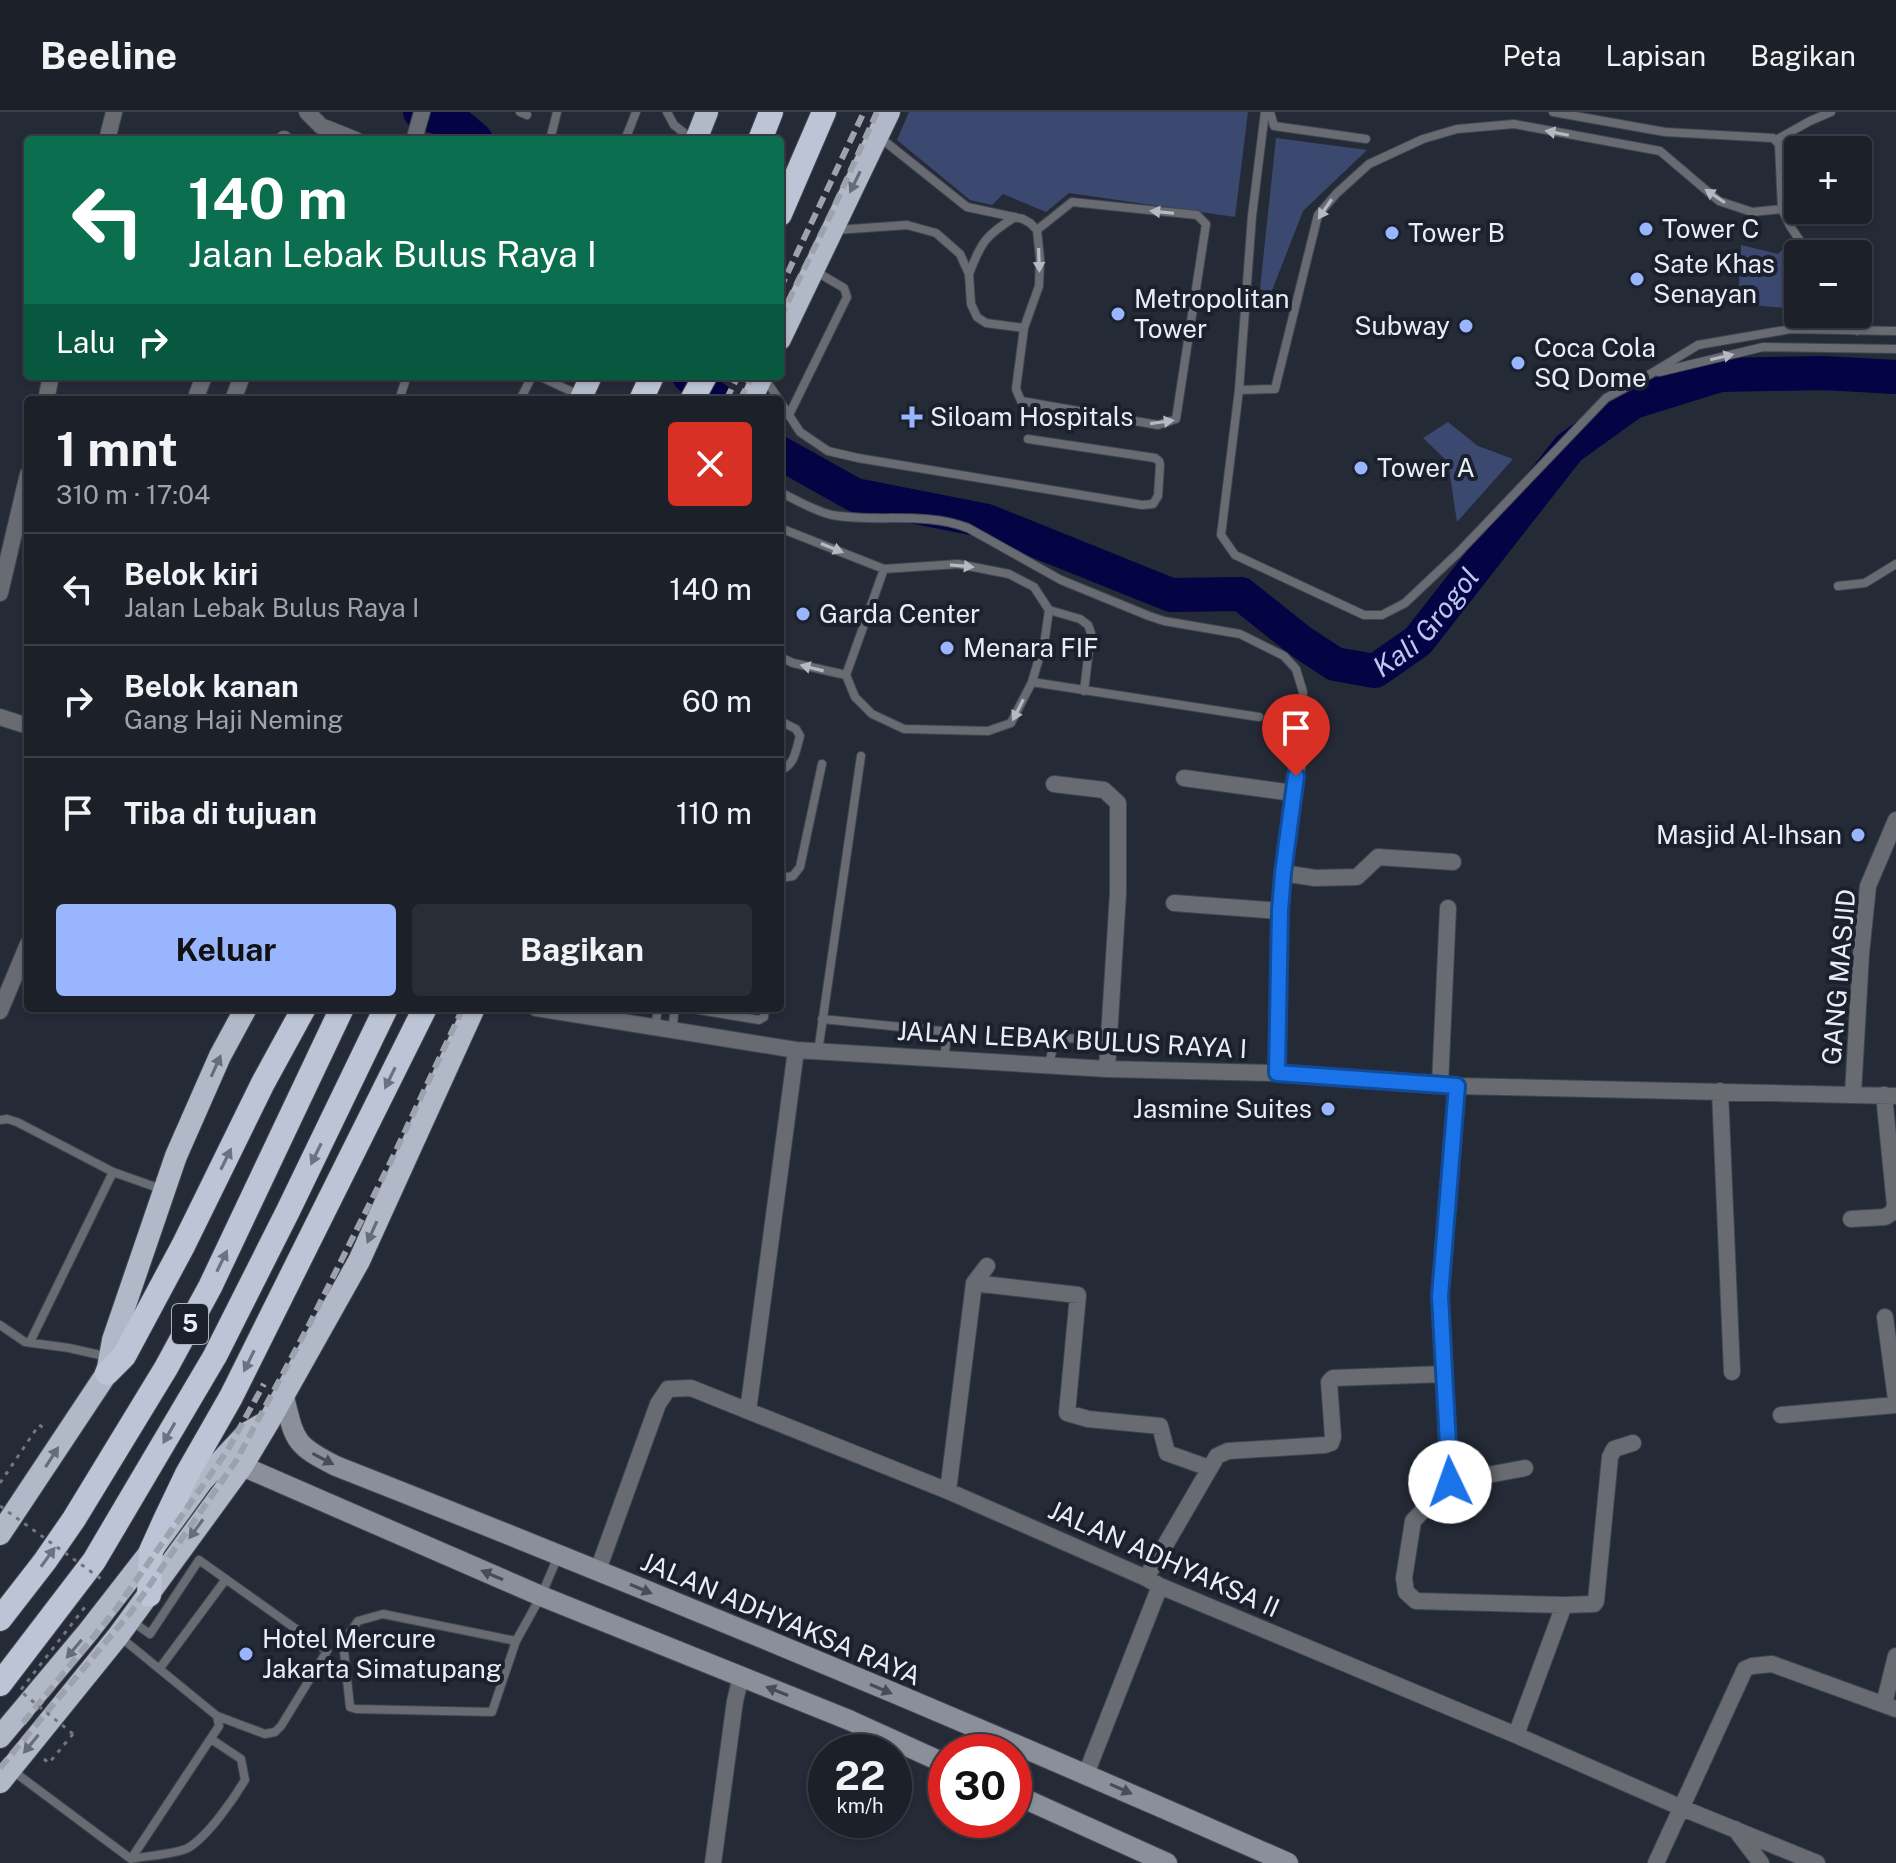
<!DOCTYPE html>
<html lang="id">
<head>
<meta charset="utf-8">
<style>
	body { margin:0; font-family:"Public Sans",sans-serif; background:#292d35; color:#f1f3f6; height:100vh; display:flex; flex-direction:column; font-size:30px; white-space:nowrap }
	* { box-sizing:border-box; margin:0 }
	p { font-size:26px; color:#a0a3a8 }
	.icon { flex:none; width:44px; height:44px; fill:none; stroke:currentColor; stroke-width:2; stroke-linecap:round; stroke-linejoin:round }
	.map { position:relative; flex:1; overflow:hidden }
	.panel { position:absolute; left:24px; top:284px; width:760px; height:616px; display:flex; flex-direction:column; background:#1c2029; border-radius:8px; box-shadow:0 2px 6px #0004,0 0 0 2px #3a3e46 }
	.panel>* { flex:none }
	.top-card { position:absolute; left:24px; top:24px; width:760px; height:244px; border-radius:8px; box-shadow:0 2px 6px #0004,0 0 0 2px #3a3e46; background:#0b6e4f; color:#fff; overflow:hidden }
	.tools { position:absolute; left:1784px; top:24px; display:grid; gap:16px }
	.tools a { display:grid; place-items:center; width:88px; height:88px; border-radius:8px; background:#1c2029; box-shadow:0 2px 6px #0004,0 0 0 2px #3a3e46; font-size:40px }
	.speed { position:absolute; left:808px; top:1622px; display:flex; gap:16px; font-size:40px; font-weight:700; text-align:center }
	.speed>* { display:grid; place-content:center; width:104px; height:104px; border-radius:50%; background:#1c2029; box-shadow:0 2px 6px #0004,0 0 0 2px #3a3e46; line-height:1 }
	.speed small { font-size:20px; font-weight:400 }
	.speed .limit { border:12px solid #d22; background:#fff; color:#111 }
	.pin { position:absolute; display:grid; place-items:center; width:68px; height:68px; color:#fff; margin:-82px -34px; border-radius:50% 50% 50% 0; rotate:-45deg; box-shadow:0 0 8px #0007 }
	.pin .icon { rotate:45deg }
	.me { position:absolute; width:88px; margin:-44px; rotate:357deg; stroke-linejoin:round; filter:drop-shadow(0 0 6px #0008) }
	.turn { display:flex; align-items:center; gap:28px; height:168px; padding:0 32px; font-size:36px }
	.turn .icon { width:104px; height:104px; stroke-width:2.5 }
	.turn b { display:block; font-size:56px; line-height:68px }
	.then { display:flex; align-items:center; height:76px; padding:0 32px; background:#0003; gap:16px; font-size:30px }
	.round { display:grid; place-items:center; flex:none; width:84px; height:84px; border-radius:8px; background:#292d35 }
	.overview { display:flex; align-items:center; justify-content:space-between; height:136px; padding:0 32px }
	h1 { font-size:48px; font-weight:700; line-height:60px }
	.primary-button { display:flex; gap:16px; margin-top:auto; padding:16px 32px }
	.primary-button a { flex:1; height:92px; border-radius:8px; background:#99b5fd; color:#111; font-size:32px; font-weight:700; line-height:92px; text-align:center }
	.primary-button a+a { background:#292d35; color:#f1f3f6 }
	ul { padding:0; list-style:none }
	li { display:flex; align-items:center; gap:24px; height:112px; padding:0 32px; border-top:2px solid #3a3e46 }
	li div { flex:1 }
	li b { display:block; font-size:30px }
	li em { font-style:normal }
	header { display:flex; align-items:center; gap:48px; box-sizing:border-box; height:112px; padding:0 40px; background:#1c2029; border-bottom:2px solid #3a3e46 }
	header strong { font-size:38px }
	nav { display:flex; gap:44px; margin-inline-start:auto; font-size:28px }
	.map>svg:first-child { display:block }
</style>
</head>
<body>
<header>
<strong>Beeline</strong>
<nav><a>Peta</a><a>Lapisan</a><a>Bagikan</a></nav>
</header>
<div class="map">
<svg width="1896" height="1751" viewBox="0 0 1896 1751">
	<rect width="100%" height="100%" fill="#252a37"/>
	<path fill="#3b4971" d="M909 0H1248L1235 105 1069 81 1046 100 1003 82 992 93 970 88 897 28Z
		M1276 26 1367 38 1303 99 1271 181 1260 177Z
		M1794 126 1805 142H1798V197L1738 192 1741 133 1778 142Z
		M1448 310 1478 334 1513 347 1457 410 1448 350 1423 326Z"/>
	<g fill="none" stroke-linecap="round" stroke-linejoin="round">
		<g stroke="#040343" stroke-width="34">
			<path d="M420 0 456 11 476 28"/>
			<path d="M689 264 717 288"/>
			<path id="s1" d="M780 341 855 383 987 409 1171 483 1241 482 1300 529 1335 552 1375 559 1418 529 1569 336 1633 290 1720 263 1823 261 1896 265"/>
		</g>
		<defs>
			<path id="service" d="M520 0 527 3
				M667 0 674 13 693 28
				M1265 0 1252 104 1239 278 1221 423 1235 443 1364 503H1382L1405 491 1458 441 1606 286 1647 264 1698 233 1791 217 1896 219
				M1270 0 1274 14 1366 27
				M1553 0 1665 20 1773 26 1779 32 1782 97 1790 114 1809 142
				M410 28 418 0
				M418 28 426 0
				M550 28 557 0
				M625 28 636 0
				M1776 28 1810 9 1831 0
				M836 118 907 113 936 121 960 142 969 162 971 192 977 205 986 211 1024 216 1039 174 1040 147 1037 118 1030 111 1023 107 967 95 878 24
				M969 162C981 130 986 123 1015 105
				M1848 202 1857 219
				M1024 216 1016 277 1021 289 1158 313 1176 307 1206 112 1197 103 1072 90 1037 118
				M1659 260 1763 235 1896 237
				M539 264 581 284
				M764 265 800 320 828 339 858 346 1142 393 1153 392 1158 384 1160 353 1159 349 1155 346 1028 327
				M1239 278 1275 277 1318 103 1337 81 1369 52 1423 27 1457 17 1514 12 1660 39 1719 89 1752 100 1782 97
				M399 288 407 264
				M520 288 532 264
				M789 303 847 185 844 176 815 159
				M780 380C796 388 814 399 832 403 876 411 924 399 968 416L1061 468 1149 504 1164 509 1240 522 1284 544 1296 557 1303 580 1299 628
				M780 416 884 457 958 452 1009 462 1034 475 1049 498 1080 507 1088 513 1091 521 1084 579
				M884 457 846 563 855 585 872 602 904 617 988 619 1011 611 1032 570 1045 526 1049 498
				M1838 474 1865 471 1896 452
				M780 545 793 551 846 563
				M1032 570 1259 605
				M780 609 796 617 800 624C796 637 795 654 780 658
				M780 766 793 764 800 755 822 652
				M687 896 759 908 764 905 765 896
				M822 907 941 919 945 920 947 924 944 947
				M655 916 658 896
				M672 919 675 896
				M818 940 861 644
				M1049 953 1055 926 1090 927
				M0 1008 7 1007 17 1010 113 1060 164 1078
				M0 1213 25 1230 69 1236 109 1245
				M30 1230 113 1060
				M119 1524 217 1604 265 1622 275 1620 281 1614 327 1539 199 1448 150 1522 130 1508
				M516 1529 383 1502 358 1509 343 1530 350 1595 356 1597 492 1600 516 1529 541 1484 559 1442
				M160 1556 226 1467
				M13 1659 131 1747C145 1744 177 1742 188 1736 208 1724 233 1688 245 1668L241 1647 211 1627
				M131 1747 219 1614 217 1604"/>
			<path id="minor" d="M307 0 321 14 356 28
				M107 28 114 0
				M283 28 284 27
				M46 288 51 264
				M195 288 204 264
				M233 288 242 264
				M0 481 28 362
				M0 605 28 614
				M1184 666 1293 681
				M1054 672 1104 678 1118 691V781L1107 957
				M1283 761 1315 766 1357 765 1378 745 1453 750
				M1174 791 1280 799
				M536 896 796 938 1107 957 1277 961 1457 974 1896 984
				M0 899 28 832
				M1277 961 1280 799 1283 761 1298 647
				M1440 973 1448 796
				M1457 974 1440 1184 1450 1370 1413 1409 1404 1466 1406 1480 1416 1489 1564 1493 1594 1492 1596 1489 1610 1345 1614 1337 1633 1331
				M1720 979 1732 1260
				M1853 982 1861 842 1868 774 1896 708
				M1851 1107 1885 1105 1893 1100 1895 1093 1884 983
				M974 1171 1078 1183 1067 1301 1088 1307 1160 1314 1167 1341 1209 1356
				M1885 1205 1896 1287
				M748 1299 796 938
				M1781 1303 1896 1293
				M1450 1370 1525 1356
				M948 1379 974 1171 987 1154
				M598 1458 658 1292 668 1277 691 1276 948 1379 1146 1466 1160 1474 1516 1623 1682 1696 1817 1751
				M1146 1466 1217 1344 1228 1339 1325 1333 1331 1331 1333 1325 1329 1270 1333 1266 1445 1262
				M1884 1592 1896 1544
				M1516 1623 1564 1493
				M1086 1662 1160 1474
				M1735 1717 1761 1751
				M713 1751 735 1589 741 1564
				M1656 1751 1745 1557 1752 1554 1772 1552 1896 1597"/>
			<path id="secondary" d="M284 1285C295 1329 294 1333 336 1354 656 1480 974 1612 1288 1751
				M242 1354 541 1484 849 1608 946 1652
				M1014 1682 1167 1751"/>
			<path id="trunk" d="M696 28 707 0
				M780 227 889 0
				M580 288 591 264
				M751 288 762 264
				M0 1422 107 1261 113 1228 176 1044 220 944 246 896
				M0 1625 88 1520 151 1439 202 1369 247 1321 261 1313
				M0 1670 118 1524 242 1354 269 1309 359 1149 474 896"/>
			<path id="motorway" d="M760 28 771 0
				M780 102 824 0
				M641 288 652 264
				M692 288 705 264
				M107 1261 124 1244 183 1134 263 971 304 896
				M149 1483 151 1439 165 1408 187 1362 231 1285 425 896
				M0 1507 45 1449 74 1407 166 1256 210 1175 342 896
				M0 1572 94 1449 215 1244 288 1099 386 896"/>
		</defs>
		<use href="#service" stroke="#404552" stroke-width="10"/>
		<use href="#minor" stroke="#404552" stroke-width="18"/>
		<use href="#secondary" stroke="#404552" stroke-width="22"/>
		<use href="#trunk" stroke="#404552" stroke-width="24"/>
		<use href="#motorway" stroke="#404552" stroke-width="26"/>
		<path stroke="#717681" stroke-width="3" stroke-dasharray="4 6" stroke-linecap="butt" d="M0 1371 39 1313 44 1316
			M44 1647 49 1651 73 1622"/>
		<use href="#service" stroke="#686b71" stroke-width="8"/>
		<use href="#minor" stroke="#686b71" stroke-width="16"/>
		<use href="#secondary" stroke="#8a8f9a" stroke-width="20"/>
		<use href="#trunk" stroke="#b1b8c7" stroke-width="22"/>
		<use href="#motorway" stroke="#bdc4d5" stroke-width="24"/>
		<path stroke="#9da2ac" stroke-width="6" stroke-dasharray="12 6" stroke-linecap="butt" d="M780 177 864 0
			M780 206 831 102 877 0
			M726 288 738 264
			M740 288 752 264
			M23 1611 116 1497 227 1339 264 1272
			M0 1656 131 1500 236 1349 309 1213 391 1049 463 896"/>
		<path stroke="#717681" stroke-width="3" stroke-dasharray="4 6" stroke-linecap="butt" d="M0 1394 104 1469
			M73 1622 20 1579 88 1491"/>
	</g>
	<defs><path id="oneway-solid" d="M-6-.8H1V-3.2L6.5 0L1 3.2V.8H-6Z" transform="scale(2)"/></defs>
	<g fill="#b5b9c1">
		<use href="#oneway-solid" transform="translate(1557 21) rotate(-169)"/>
		<use href="#oneway-solid" transform="translate(1715 84) rotate(-146)"/>
		<use href="#oneway-solid" transform="translate(1325 97) rotate(124)"/>
		<use href="#oneway-solid" transform="translate(1162 100) rotate(-174)"/>
		<use href="#oneway-solid" transform="translate(1039 148) rotate(88)"/>
		<use href="#oneway-solid" transform="translate(1722 245) rotate(-13)"/>
		<use href="#oneway-solid" transform="translate(1162 310) rotate(-8)"/>
		<use href="#oneway-solid" transform="translate(832 436) rotate(22)"/>
		<use href="#oneway-solid" transform="translate(962 454) rotate(5)"/>
		<use href="#oneway-solid" transform="translate(812 556) rotate(-166)"/>
		<use href="#oneway-solid" transform="translate(1018 598) rotate(117)"/>
	</g>
	<g fill="#666c7a">
		<use href="#oneway-solid" transform="translate(855 70) rotate(116)"/>
		<use href="#oneway-solid" transform="translate(216 954) rotate(-66)"/>
		<use href="#oneway-solid" transform="translate(372 1120) rotate(114)"/>
		<use href="#oneway-solid" transform="translate(52 1345) rotate(-57)"/>
		<use href="#oneway-solid" transform="translate(196 1417) rotate(126)"/>
		<use href="#oneway-solid" transform="translate(74 1537) rotate(130)"/>
		<use href="#oneway-solid" transform="translate(31 1632) rotate(129)"/>
	</g>
	<g fill="#6c7281">
		<use href="#oneway-solid" transform="translate(390 966) rotate(116)"/>
		<use href="#oneway-solid" transform="translate(316 1042) rotate(116)"/>
		<use href="#oneway-solid" transform="translate(226 1047) rotate(-64)"/>
		<use href="#oneway-solid" transform="translate(222 1149) rotate(-64)"/>
		<use href="#oneway-solid" transform="translate(249 1249) rotate(116)"/>
		<use href="#oneway-solid" transform="translate(169 1321) rotate(120)"/>
		<use href="#oneway-solid" transform="translate(48 1445) rotate(-54)"/>
	</g>
	<g fill="#474c59">
		<use href="#oneway-solid" transform="translate(323 1347) rotate(28)"/>
		<use href="#oneway-solid" transform="translate(492 1463) rotate(-157)"/>
		<use href="#oneway-solid" transform="translate(641 1477) rotate(23)"/>
		<use href="#oneway-solid" transform="translate(881 1577) rotate(23)"/>
		<use href="#oneway-solid" transform="translate(777 1579) rotate(-158)"/>
		<use href="#oneway-solid" transform="translate(1121 1677) rotate(24)"/>
	</g>
	<g fill="none" stroke-linecap="round" stroke-linejoin="round">
		<defs>
			<path id="route" d="M1296 664 1283 761 1280 799 1277 961 1457 974 1440 1184 1450 1370"/>
		</defs>
		<use href="#route" stroke="#114b97" stroke-width="20"/>
		<use href="#route" stroke="#1a73e8" stroke-width="14"/>
	</g>
	<g fill="#99b5fd" stroke="#1b202d" stroke-width="3">
		<circle cx="1646" cy="117" r="8"/>
		<circle cx="1392" cy="121" r="8"/>
		<circle cx="1637" cy="167" r="8"/>
		<circle cx="1118" cy="202" r="8"/>
		<circle cx="1466" cy="214" r="8"/>
		<circle cx="1518" cy="251" r="8"/>
		<path d="M908 293h8v8h8v8h-8v8h-8v-8h-8v-8h8z"/>
		<circle cx="1361" cy="356" r="8"/>
		<circle cx="803" cy="502" r="8"/>
		<circle cx="947" cy="536" r="8"/>
		<circle cx="1858" cy="723" r="8"/>
		<circle cx="1328" cy="997" r="8"/>
		<circle cx="246" cy="1542" r="8"/>
	</g>
	<g text-anchor="middle" stroke-width="8" stroke-linejoin="round" paint-order="stroke">
		<rect fill="#1b202d" stroke="#abb0ba" stroke-width="2" x="172" y="1192" width="36" height="40" rx="6"/>
		<g font-size="24" font-weight="bold" fill="#e9edf6">
			<text x="190" y="1220">5</text>
		</g>
		<g font-size="26" fill="#e9edf6" stroke="#1b202d" text-anchor="start">
			<text x="1662" y="126">Tower C</text>
			<text x="1408" y="130">Tower B</text>
			<text x="1653" y="161">Sate Khas<tspan x="1653" dy="30">Senayan</tspan></text>
			<text x="1134" y="196">Metropolitan<tspan x="1134" dy="30">Tower</tspan></text>
			<text x="1450" y="223" text-anchor="end">Subway</text>
			<text x="1534" y="245">Coca Cola<tspan x="1534" dy="30">SQ Dome</tspan></text>
			<text x="930" y="314">Siloam Hospitals</text>
			<text x="1377" y="365">Tower A</text>
			<text x="819" y="511">Garda Center</text>
			<text x="963" y="545">Menara FIF</text>
			<text x="1842" y="732" text-anchor="end">Masjid Al-Ihsan</text>
			<text x="1312" y="1006" text-anchor="end">Jasmine Suites</text>
			<text x="262" y="1536">Hotel Mercure<tspan x="262" dy="30">Jakarta Simatupang</tspan></text>
		</g>
		<g font-size="26" fill="#e9edf6" stroke="#1b202d">
			<text transform="translate(1839 865) rotate(-85)" y="9">GANG MASJID</text>
			<text transform="translate(1072 928) rotate(3)" y="9">JALAN LEBAK BULUS RAYA I</text>
			<text transform="translate(1164 1447) rotate(24)" y="9">JALAN ADHYAKSA II</text>
			<text transform="translate(781 1507) rotate(23)" y="9">JALAN ADHYAKSA RAYA</text>
		</g>
		<g font-size="28" font-style="italic" fill="#b8c8ef" stroke="#1b202d">
			<text dy="10" stroke="none"><textPath href="#s1" startOffset="718">Kali Grogol</textPath></text>
		</g>
	</g>
</svg>
<div class="tools">
<a>+</a>
<a>−</a>
</div>
<div class="speed"><div>22<small>km/h</small></div><div class="limit">30</div></div>
<div class="pin" style="left:1296px;top:664px;background:#d93025"><svg class="icon" aria-label="arrive" viewBox="0 0 24 24"><path d="M6 21V4h12l-3 4 3 4H6"/></svg></div>
<svg class="me" style="left:1450px;top:1370px" viewBox="-20 -20 40 40"><circle r="19" fill="#fff"/><path d="M0-13L10 11 0 6-10 11z" fill="#1a73e8"/></svg>
<div class="top-card">
<div class="turn"><svg class="icon" aria-label="left" viewBox="0 0 24 24"><path d="M17 20v-9H6M10 6l-5 5 5 5"/></svg><div><b>140 m</b>Jalan Lebak Bulus Raya I</div></div>
<div class="then">Lalu<svg class="icon" aria-label="right" viewBox="0 0 24 24"><path d="M7 20v-9h11M14 6l5 5-5 5"/></svg></div>
</div>
<section class="panel">
<div class="overview"><div><h1>1 mnt</h1><p>310 m · 17:04</p></div><a class="round" style="background:#d93025;color:#fff"><svg class="icon" aria-label="close" viewBox="0 0 24 24"><path d="M6 6l12 12M18 6L6 18"/></svg></a></div>
<ul>
<li><svg class="icon" aria-label="left" viewBox="0 0 24 24"><path d="M17 20v-9H6M10 6l-5 5 5 5"/></svg><div><b>Belok kiri</b><p>Jalan Lebak Bulus Raya I</p></div><em>140 m</em></li>
<li><svg class="icon" aria-label="right" viewBox="0 0 24 24"><path d="M7 20v-9h11M14 6l5 5-5 5"/></svg><div><b>Belok kanan</b><p>Gang Haji Neming</p></div><em>60 m</em></li>
<li><svg class="icon" aria-label="arrive" viewBox="0 0 24 24"><path d="M6 21V4h12l-3 4 3 4H6"/></svg><div><b>Tiba di tujuan</b></div><em>110 m</em></li>
</ul>
<div class="primary-button"><a>Keluar</a><a>Bagikan</a></div>
</section>
</div>
</body>
</html>
